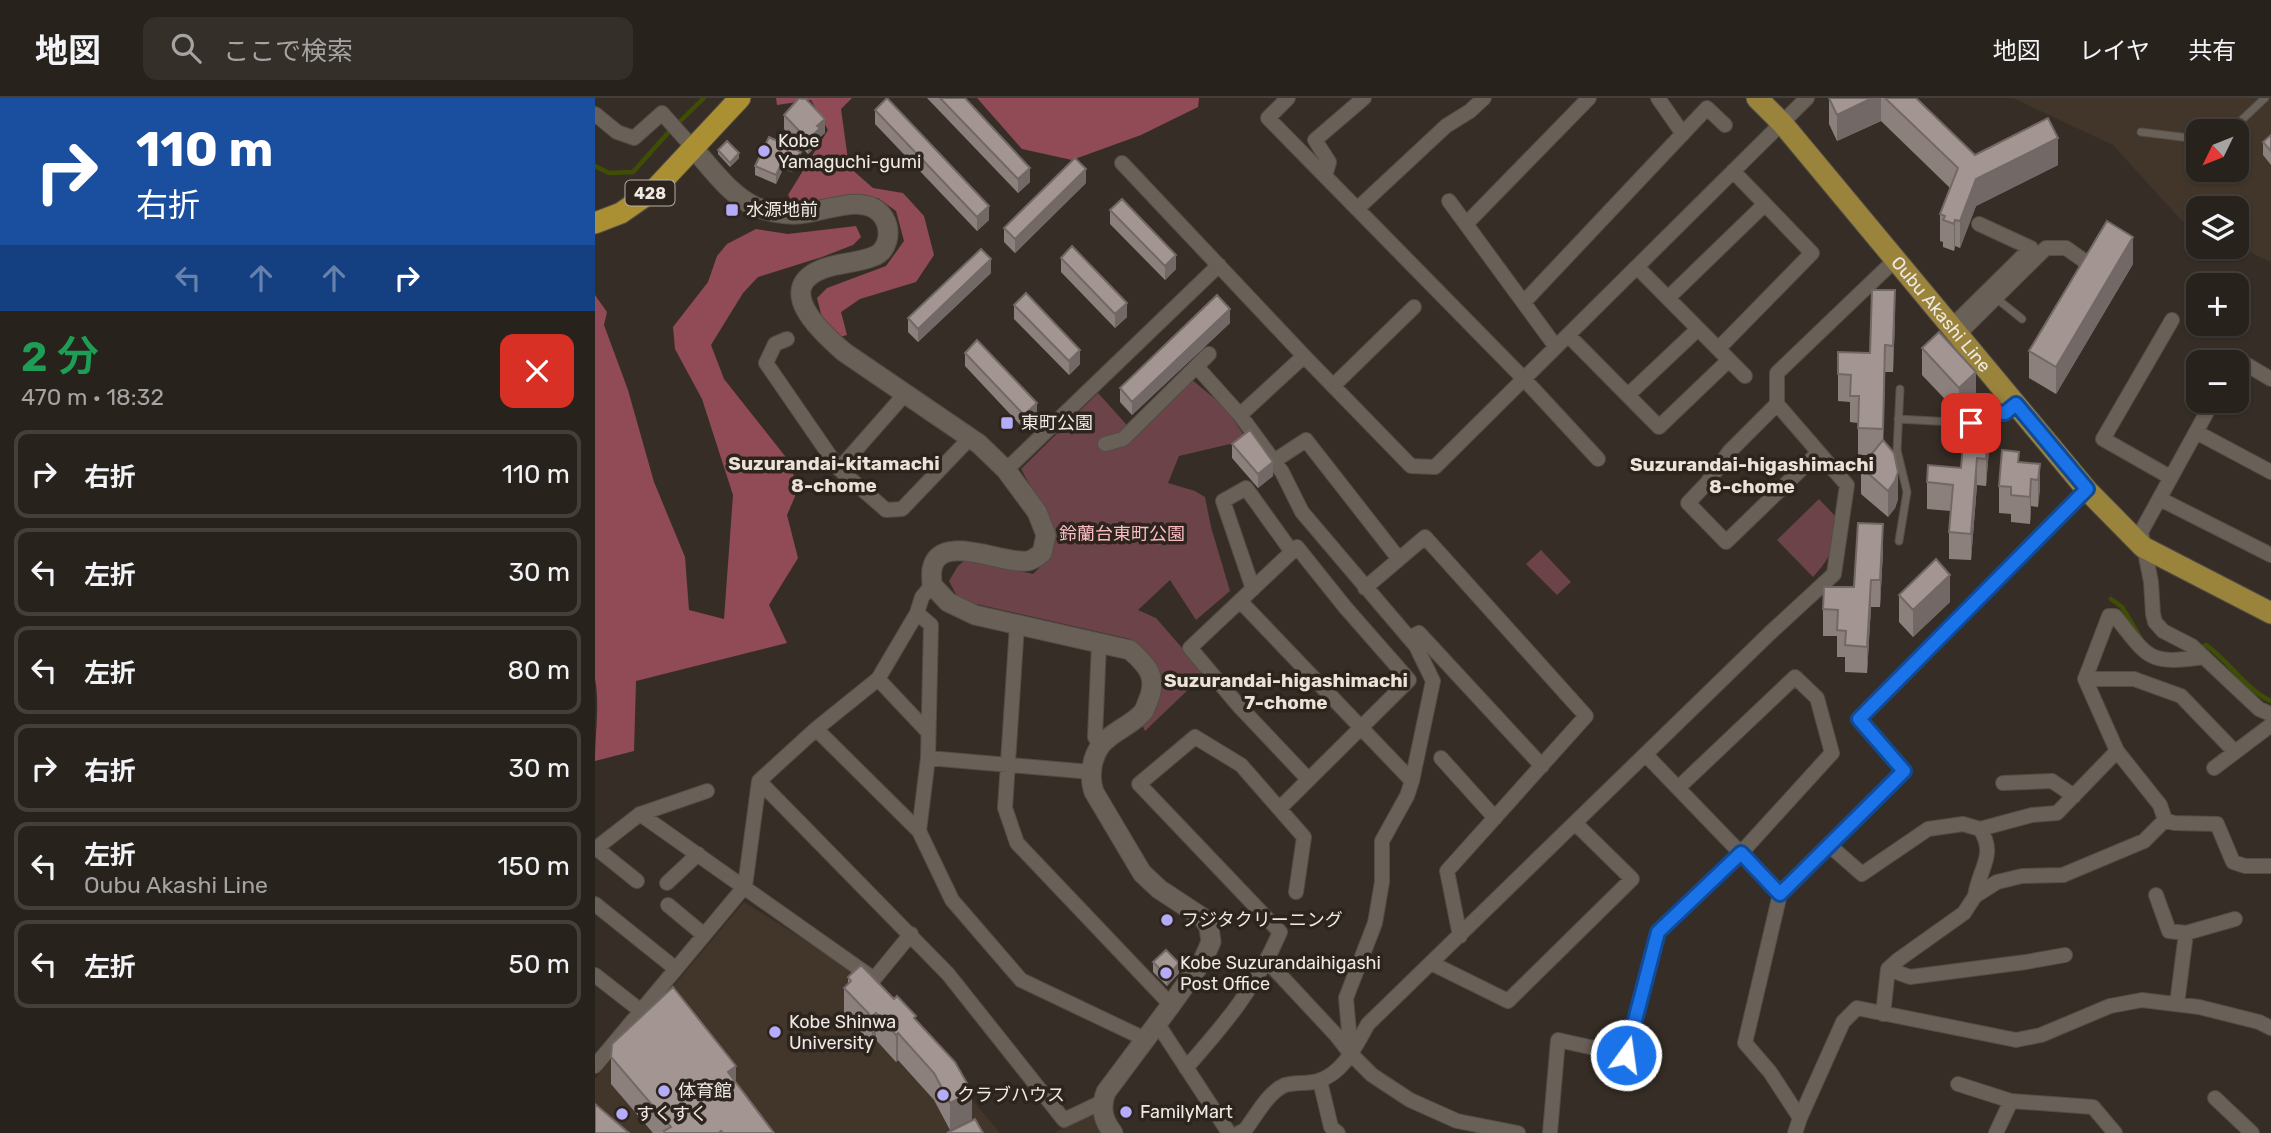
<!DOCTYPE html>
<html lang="ja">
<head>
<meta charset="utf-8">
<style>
	body { margin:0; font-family:Rubik,"Noto Sans JP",sans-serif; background:#342f29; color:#f1f3f6; height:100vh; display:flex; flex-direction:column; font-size:26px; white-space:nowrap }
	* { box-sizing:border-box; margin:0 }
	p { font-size:23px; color:#a5a4a3 }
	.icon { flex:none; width:38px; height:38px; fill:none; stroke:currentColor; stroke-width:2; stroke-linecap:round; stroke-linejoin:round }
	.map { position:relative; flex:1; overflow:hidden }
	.details { display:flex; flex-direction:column; background:#28221c; width:595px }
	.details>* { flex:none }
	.banner { background:#1a4fa0; color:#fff; overflow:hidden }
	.needle { width:46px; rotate:227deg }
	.buttons { position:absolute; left:1591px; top:21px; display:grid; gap:14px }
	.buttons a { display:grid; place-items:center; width:63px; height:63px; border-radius:14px; background:#28221c; box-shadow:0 2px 5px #0004,0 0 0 2px #443f3b; font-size:35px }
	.pin { position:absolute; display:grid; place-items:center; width:60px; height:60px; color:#fff; margin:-30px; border-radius:14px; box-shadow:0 4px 10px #0006 }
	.me { position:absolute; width:77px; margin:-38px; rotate:14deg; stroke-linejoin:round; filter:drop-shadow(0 0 5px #0008) }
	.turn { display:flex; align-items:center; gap:24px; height:147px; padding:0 21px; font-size:32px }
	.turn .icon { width:91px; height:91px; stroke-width:2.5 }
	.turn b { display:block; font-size:49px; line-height:60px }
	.lanes { display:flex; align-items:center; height:66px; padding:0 21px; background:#0003; justify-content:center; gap:35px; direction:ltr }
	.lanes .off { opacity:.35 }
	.round { display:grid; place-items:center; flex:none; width:74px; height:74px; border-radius:14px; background:#342f29 }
	.headline { display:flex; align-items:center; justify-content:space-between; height:119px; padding:0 21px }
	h1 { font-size:42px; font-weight:600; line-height:52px; color:#1e9e55 }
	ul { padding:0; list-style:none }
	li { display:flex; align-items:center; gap:21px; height:88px; margin:0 14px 10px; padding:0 7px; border:4px solid #443f3b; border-radius:14px }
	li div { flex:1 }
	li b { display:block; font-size:26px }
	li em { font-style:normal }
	header { display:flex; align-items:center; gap:42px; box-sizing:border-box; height:98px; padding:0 35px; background:#28221c; border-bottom:2px solid #443f3b }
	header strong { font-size:33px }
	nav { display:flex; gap:38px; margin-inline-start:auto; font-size:24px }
	.search { width:490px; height:63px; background:#342f29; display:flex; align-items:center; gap:18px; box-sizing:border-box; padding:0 24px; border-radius:14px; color:#a5a4a3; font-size:26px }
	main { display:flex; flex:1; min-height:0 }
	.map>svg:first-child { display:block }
</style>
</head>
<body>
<header>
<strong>地図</strong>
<div class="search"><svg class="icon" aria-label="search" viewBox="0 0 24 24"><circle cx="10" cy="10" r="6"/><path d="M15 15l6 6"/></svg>ここで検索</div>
<nav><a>地図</a><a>レイヤ</a><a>共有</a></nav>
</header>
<main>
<section class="details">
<div class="banner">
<div class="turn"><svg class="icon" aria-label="right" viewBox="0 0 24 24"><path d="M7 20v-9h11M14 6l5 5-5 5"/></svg><div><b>110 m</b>右折</div></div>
<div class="lanes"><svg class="icon off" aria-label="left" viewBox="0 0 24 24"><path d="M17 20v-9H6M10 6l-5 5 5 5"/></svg><svg class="icon off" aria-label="ahead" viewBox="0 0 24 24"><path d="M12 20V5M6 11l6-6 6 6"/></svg><svg class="icon off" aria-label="ahead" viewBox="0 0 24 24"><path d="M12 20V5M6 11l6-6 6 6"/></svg><svg class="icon" aria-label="right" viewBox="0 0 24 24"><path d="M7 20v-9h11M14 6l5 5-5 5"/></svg></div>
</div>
<div class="headline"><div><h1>2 分</h1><p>470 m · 18:32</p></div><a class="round" style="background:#d93025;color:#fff"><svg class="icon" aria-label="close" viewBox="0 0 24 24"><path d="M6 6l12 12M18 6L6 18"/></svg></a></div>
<ul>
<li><svg class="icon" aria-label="right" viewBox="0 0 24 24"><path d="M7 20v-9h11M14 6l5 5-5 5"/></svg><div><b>右折</b></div><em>110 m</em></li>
<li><svg class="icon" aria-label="left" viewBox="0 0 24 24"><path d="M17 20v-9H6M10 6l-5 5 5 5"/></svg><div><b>左折</b></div><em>30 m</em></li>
<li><svg class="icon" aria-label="left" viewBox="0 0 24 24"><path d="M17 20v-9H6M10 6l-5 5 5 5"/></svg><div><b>左折</b></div><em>80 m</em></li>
<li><svg class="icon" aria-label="right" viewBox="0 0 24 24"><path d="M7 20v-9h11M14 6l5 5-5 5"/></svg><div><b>右折</b></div><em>30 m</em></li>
<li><svg class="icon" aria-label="left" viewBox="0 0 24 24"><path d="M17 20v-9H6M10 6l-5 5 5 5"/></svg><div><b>左折</b><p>Oubu Akashi Line</p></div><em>150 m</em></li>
<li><svg class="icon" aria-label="left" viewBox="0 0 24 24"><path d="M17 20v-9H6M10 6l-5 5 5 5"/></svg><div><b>左折</b></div><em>50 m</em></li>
</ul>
</section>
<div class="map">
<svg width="1676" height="1035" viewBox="0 0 1676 1035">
	<rect width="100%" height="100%" fill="#362e26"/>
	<path fill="#42362a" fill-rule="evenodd" d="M1418 0H1676V164L1642 148V110H1603V130L1587 123 1518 47ZM1603 33H1642V72H1603Z
		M149 804 281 887 405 1035H0V981Z
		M496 1015 509 1035H459Z"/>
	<path fill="#6b4348" d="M596 281 631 310 652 342 584 358 573 385 600 393 610 399 616 429 635 493 601 522 575 482 543 512 561 520 608 574 597 588 550 633 546 624 564 576 553 555 535 541 364 502 354 483 363 468 371 461 438 476 452 462 460 433 426 371 503 295 540 336Z
		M1224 401 1241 419C1237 450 1240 455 1218 479L1182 442Z
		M946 452 976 484 962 497 931 466Z"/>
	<path fill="#904b56" d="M181 0H257L246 11 254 69 278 90 308 95 329 118 339 157 321 184 265 201 246 214 252 237 245 239 228 223 222 200 232 190 291 168 309 143 301 113 283 100 200 108 193 97 233 32 216 2 182 7Z
		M382 0H604L603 9 546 37 477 62 427 51Z
		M261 128 266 139 258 147 227 159 163 179 148 195 116 247 129 281 190 358 204 389 192 417 203 460 174 507 192 545 41 583 39 653 0 663C0 638 5 604 0 581V197L12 214 9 227 33 292 59 384 90 459 94 512 129 521 138 397 107 301 80 251 78 229 113 184 122 158 132 146 161 131 193 136Z"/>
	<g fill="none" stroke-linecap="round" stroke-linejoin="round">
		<path stroke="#404e05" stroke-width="4.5" d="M0 68 14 75 38 74 72 36 109 0
			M1516 501 1527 509 1545 539
			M1604 550 1611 547C1634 563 1651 592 1676 603"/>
		<defs>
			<path id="service" d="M1635 33 1670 0
				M1546 34 1603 41
				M1401 200 1427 221
				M1387 315H1410L1418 309
				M1303 321 1376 325 1378 323
				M1304 443 1312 394 1302 352 1305 291"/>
			<path id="minor" d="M693 0 673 20 929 281 1003 361
				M1063 0 1088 36
				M0 16 22 34 39 40 67 15 99 51
				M527 65 709 258 816 368 840 369 1212 0
				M730 78 734 64 720 42 769 0
				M854 103 961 249
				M762 111 851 28 875 13 889 0
				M871 126 994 0
				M1042 169 1150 278
				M1073 200 1170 106
				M929 204 1112 10 1130 27
				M1357 228 1436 150 1384 126
				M973 237 1064 329 1134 262
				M1363 237 1451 150H1471L1488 162
				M192 241 180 246 171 265 244 371 291 412 307 411 375 340
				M1123 251 1217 155 1138 73
				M1640 264 1642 261 1676 281
				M602 269 645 317 687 374 707 414 821 548 838 583 817 683 812 698 787 743V784L780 825 751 900 756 956 777 977 815 1002 862 1023 923 1035
				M738 288 819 209
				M1033 297 1103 231
				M1618 303 1546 434 1556 484 1558 516 1560 524 1568 533 1597 548 1664 611 1676 616
				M1182 306 1134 354 1112 385 1093 405 1131 444 1223 355
				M645 317 709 258
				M1601 334 1676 374
				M510 346 528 341 614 256
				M679 363 711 342 804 461
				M244 371 310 296
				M411 372 624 167
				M1575 379 1508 341 1577 222
				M1565 401 1676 457
				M770 490 830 439 991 618 852 773 865 838
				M658 491 628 403 651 390 697 454
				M646 504 817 683
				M322 515 336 527 333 660 324 733
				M422 527 410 710 422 745 576 907
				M814 540 824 535 947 668
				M504 545 500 639 506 647
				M283 581 333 634
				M1490 581H1539L1586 598 1640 654
				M221 631 324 733 357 802 426 882 550 941
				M1051 657 1185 796
				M333 660 496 674
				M846 660 900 720
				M1619 670 1676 627
				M164 683 353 876 469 1022 507 1004
				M1408 685 1457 683 1479 698
				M685 710 814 582 750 509 702 449 595 550 644 608 713 681
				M45 716 279 881 316 836
				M1570 722 1565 707 1522 653 1490 581 1514 518H1520C1554 560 1552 567 1609 559
				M1570 722 1579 725 1622 726 1638 764 1650 768H1676
				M1385 731 1437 717 1462 715 1522 653
				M1234 747 1267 776 1333 731 1368 726 1385 731C1402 757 1384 770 1380 798
				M1 750 42 783
				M0 751 45 716 112 693
				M72 785 103 756
				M1561 797 1574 833 1591 835 1640 821
				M0 806 81 871
				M73 807 109 837
				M673 864 741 937 755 955
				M836 865 913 903 1037 781 981 726
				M1293 871 1315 879 1431 864 1470 857
				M0 877 46 913
				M1582 906 1591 835
				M1288 916 1293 871 1303 862 1369 815 1380 798 1402 784 1427 778 1468 777 1549 743 1570 722
				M562 925 634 1035
				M0 968 150 788 164 683 221 631 283 581 322 515 327 499 337 487
				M591 970C629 927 662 888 685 834L544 686 600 639 646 667 709 739 701 794
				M725 983 736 1029 743 1035
				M1363 986 1416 1003 1498 1009 1520 1035
				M1620 1000 1657 1035
				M1205 1020 1248 924 1262 910 1421 942 1446 937 1515 908 1547 902 1604 909 1664 924 1676 930
				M644 1035 650 1032C661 1018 673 994 690 987 701 984 713 986 723 983 749 975 761 947 773 926L1175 535 1239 476 1252 387 1182 306V275L1301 161
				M955 1035 963 942 1031 957 1063 834 1146 755 1237 655 1222 600 1200 579 1083 690
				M1200 1035 1205 1020 1175 974 1150 945 1185 796 1309 673 1263 621 1492 392
				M1401 1035 1416 1003"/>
			<path id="tertiary" d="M99 51C117 71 136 98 161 109 173 114 191 117 203 116 228 115 272 92 289 120 297 134 293 154 277 159 261 165 245 165 230 170 176 189 226 234 249 254L384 346 411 372 442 414 451 437 447 455C443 458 438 462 433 463 408 467 345 433 337 471 336 475 337 483 337 487L353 504 380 517 535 552C553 568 563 579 553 603 552 605 550 611 549 613 538 627 517 633 506 647 496 660 494 680 499 694L547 775 564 791 608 820 614 829 616 844 608 862 576 907 511 994C505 1010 508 1022 518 1035"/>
			<g id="primary">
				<path id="s1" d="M1162 0 1187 25 1492 392 1548 449 1676 515"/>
			</g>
			<path id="trunk" d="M0 125 26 115 59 92 145 0"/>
		</defs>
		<use href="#service" stroke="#534d46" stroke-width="9"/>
		<use href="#minor" stroke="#534d46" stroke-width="16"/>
		<use href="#tertiary" stroke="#534d46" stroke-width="21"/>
		<use href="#primary" stroke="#534d46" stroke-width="23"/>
		<use href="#trunk" stroke="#534d46" stroke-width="23"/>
		<use href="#service" stroke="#696058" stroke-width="7"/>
		<use href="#minor" stroke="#696058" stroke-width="14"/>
		<use href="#tertiary" stroke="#696058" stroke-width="19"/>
		<use href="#primary" stroke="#9a843b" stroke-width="21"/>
		<use href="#trunk" stroke="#aa9032" stroke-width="21"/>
	</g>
	<path fill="#8c807d" d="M332 0H370L435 84 423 95Z
		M1234 0H1321L1380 57 1463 67 1381 108 1365 150 1360 148 1359 153 1348 149V144L1345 143V116L1355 90 1286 23 1242 43 1234 26Z
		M280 12 394 122 382 133 280 26Z
		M189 17 230 35 225 39V44L213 56 189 31Z
		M1676 37V67L1668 57V44Z
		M174 39 206 63 197 74 188 71 181 86 160 77V68Z
		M123 52 144 60 135 69 123 56Z
		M491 85 420 155 409 144V130Z
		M515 112 581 171 570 182 515 126Z
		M466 160 532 219 520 230 466 174Z
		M1538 166 1461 296 1434 280V253Z
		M396 175 323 244 313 234V220Z
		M419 207 485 266 474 277 419 221Z
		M1300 219 1298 274H1290L1288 342 1303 401 1300 410 1293 419 1266 396V369L1275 357H1263V325L1255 324V304L1243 303V276L1275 255Z
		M635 225 537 317 525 304V290Z
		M1327 250 1381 301 1371 310 1395 339 1391 388 1382 387 1376 462 1354 461V434L1356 413 1332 411V384L1366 370 1371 311 1364 316 1327 277Z
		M370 255 442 319 429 331 370 268Z
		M637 346 678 378 663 390 637 360Z
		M1424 364 1445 366 1443 409 1436 408 1435 426 1416 424V416L1404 415V388Z
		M1288 453 1285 509H1276L1272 575 1250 574V559H1242V538H1228V511L1259 489Z
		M1304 497 1355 504 1318 539 1304 524Z
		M558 864 584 875 572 888 558 874Z
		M253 879 299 901 321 923 377 1021 355 1032 339 1002 303 962 301 964 281 942 277 946 249 916V890L253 886Z
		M16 959 141 984 179 1035H58L16 986Z"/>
	<path fill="#726866" d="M1277 0H1286V23L1242 43V17Z
		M230 21V35L225 39V44L213 56V42L222 28Z
		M1463 40V67L1381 108 1365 150V123L1381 81Z
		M206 54V63L197 74V65Z
		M144 55V60L135 69V65Z
		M188 62V71L181 86V77Z
		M435 70V84L423 95V81Z
		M491 71V85L420 155V141Z
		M394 108V122L382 133V119Z
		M1360 122V148L1359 153V126Z
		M1538 139V166L1461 296V269Z
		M581 157V171L570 182V168Z
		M396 161V175L323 244V231Z
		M1300 192V219L1298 274V248Z
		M532 205V219L520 230V216Z
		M635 211V225L537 317V304Z
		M1290 247V274L1288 357V331Z
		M485 252V266L474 277V263Z
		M1381 274V301L1364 316V290Z
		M442 305V319L429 331V317Z
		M1395 312V339L1391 388V361Z
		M1382 360V387L1376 462V436Z
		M678 364V378L663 390V376Z
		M1445 366V393L1443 409V382Z
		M1303 374V401L1300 410 1293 419V393Z
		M1436 381V408L1435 426V399Z
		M1288 426V453L1285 509V482Z
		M1355 477V504L1318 539V512Z
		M1276 482V509L1272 575V549Z
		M584 865V875L572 888V879Z
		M281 915V942L277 946V919Z
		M303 935V962L301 964V937Z
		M141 968V995L133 974Z
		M377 994V1021L355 1032V1005Z"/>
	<path fill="#a39591" stroke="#726866" stroke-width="2" d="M204 0 208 1 210 0 230 21 222 28 225 30 213 42 189 17Z
		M292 0 394 108 382 119 280 12Z
		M345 0H370L435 70 423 81Z
		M1234 0H1277L1242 17Z
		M1290 0H1321L1380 57 1453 20 1463 40 1381 81 1365 123 1360 122 1359 126 1348 122 1350 118 1345 116 1363 70Z
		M1676 37V53L1668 44Z
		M174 39 206 54 197 65 188 62 181 77 160 68Z
		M132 43 144 55 135 65 123 52Z
		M480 60 491 71 420 141 409 130Z
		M527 101 581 157 570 168 515 112Z
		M1512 123 1538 139 1461 269 1434 253Z
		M477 148 532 205 520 216 466 160Z
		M386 151 396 161 323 231 313 220Z
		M1277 192H1300L1298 248 1290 247 1288 331 1263 330 1264 298H1255L1256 277 1243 276V254L1275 255Z
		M431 195 485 252 474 263 419 207Z
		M622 197 635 211 537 304 525 290Z
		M1344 234 1381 274 1364 290 1327 250Z
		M382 242 442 305 429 317 370 255Z
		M1371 310 1395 312 1391 361 1382 360 1376 436 1354 434 1358 387 1332 384 1333 367 1366 370Z
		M655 332 678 364 663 376 637 346Z
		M1288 342 1299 355 1303 374 1300 383 1293 393 1266 369Z
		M1407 352 1424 354 1423 364 1445 366 1443 382 1436 381 1435 399 1416 397V389L1404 388Z
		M1263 425 1288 426 1285 482H1276L1272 549 1250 547 1251 533 1242 532 1243 512 1228 511 1229 489H1259Z
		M1341 461 1355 477 1318 512 1304 497Z
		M571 852 584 865 572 879 558 864Z
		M266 867 299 901 302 898 321 918 319 920 360 964 377 994 355 1005 339 975 303 935 301 937 281 915 277 919 249 890 256 883 253 879Z
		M78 889 141 968 133 974 179 1035H128L126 1033 124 1035H70L69 1033 76 1029 16 959 17 946Z
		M0 1006 34 1035H0Z
		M380 1021 388 1035H352Z"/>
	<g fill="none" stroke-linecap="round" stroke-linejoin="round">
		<defs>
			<path id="route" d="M1031 957 1063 834 1146 755 1185 796 1309 673 1264 621 1492 391 1421 306 1410 315 1389 313 1376 325"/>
		</defs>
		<use href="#route" stroke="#114b97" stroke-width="18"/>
		<use href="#route" stroke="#1a73e8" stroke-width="12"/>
	</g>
	<g fill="#b4acf9" stroke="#2c241d" stroke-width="2.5">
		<circle cx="169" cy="53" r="7"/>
		<rect x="130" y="105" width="14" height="14" rx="3.5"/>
		<rect x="405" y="318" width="14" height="14" rx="3.5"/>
		<circle cx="572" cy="822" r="7"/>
		<circle cx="571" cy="875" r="7"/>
		<circle cx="180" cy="934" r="7"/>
		<circle cx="69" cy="993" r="7"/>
		<circle cx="348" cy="997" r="7"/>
		<circle cx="531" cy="1014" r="7"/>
		<circle cx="27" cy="1016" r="7"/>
	</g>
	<g text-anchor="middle" stroke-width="7" stroke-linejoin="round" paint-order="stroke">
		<rect fill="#2c241d" stroke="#b4aea8" stroke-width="2" x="30.5" y="82.5" width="49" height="25" rx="5"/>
		<g font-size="16" font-weight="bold" fill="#eee9e4">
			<text x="55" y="101">428</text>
		</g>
		<g font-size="18" fill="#eee9e4" stroke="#2c241d" text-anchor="start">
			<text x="183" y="49">Kobe<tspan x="183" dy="21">Yamaguchi-gumi</tspan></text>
			<text x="151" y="118">水源地前</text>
			<text x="426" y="331">東町公園</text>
			<text x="586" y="828">フジタクリーニング</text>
			<text x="585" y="871">Kobe Suzurandaihigashi<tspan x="585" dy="21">Post Office</tspan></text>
			<text x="194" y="930">Kobe Shinwa<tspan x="194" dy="21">University</tspan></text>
			<text x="83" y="999">体育館</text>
			<text x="362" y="1003">クラブハウス</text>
			<text x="545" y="1020">FamilyMart</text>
			<text x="41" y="1022">すくすく</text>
		</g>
		<g font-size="18" fill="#eee9e4" stroke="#2c241d">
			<text dy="6" stroke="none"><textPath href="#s1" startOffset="284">Oubu Akashi Line</textPath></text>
		</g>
		<g font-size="18" fill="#fbbcc3" stroke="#2c241d">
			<text x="527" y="442">鈴蘭台東町公園</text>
		</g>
		<g font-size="19" font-weight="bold" fill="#ece2d8" stroke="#2c241d">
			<text x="239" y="372">Suzurandai-kitamachi<tspan x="239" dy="22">8-chome</tspan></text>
			<text x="1157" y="373">Suzurandai-higashimachi<tspan x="1157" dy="22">8-chome</tspan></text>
			<text x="691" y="589">Suzurandai-higashimachi<tspan x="691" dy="22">7-chome</tspan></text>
		</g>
	</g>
</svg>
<div class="buttons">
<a><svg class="needle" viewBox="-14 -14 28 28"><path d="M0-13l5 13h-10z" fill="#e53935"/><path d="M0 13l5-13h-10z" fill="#a5a4a3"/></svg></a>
<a><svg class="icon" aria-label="layers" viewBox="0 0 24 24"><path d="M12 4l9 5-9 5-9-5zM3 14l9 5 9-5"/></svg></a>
<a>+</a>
<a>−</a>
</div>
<div class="pin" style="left:1376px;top:325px;background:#d93025"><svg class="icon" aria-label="arrive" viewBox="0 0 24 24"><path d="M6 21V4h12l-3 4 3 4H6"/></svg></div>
<svg class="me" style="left:1031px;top:957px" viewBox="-20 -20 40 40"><circle r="17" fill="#1a73e8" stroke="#fff" stroke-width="3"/><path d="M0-11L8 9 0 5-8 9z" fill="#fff"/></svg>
</div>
</main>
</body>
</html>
